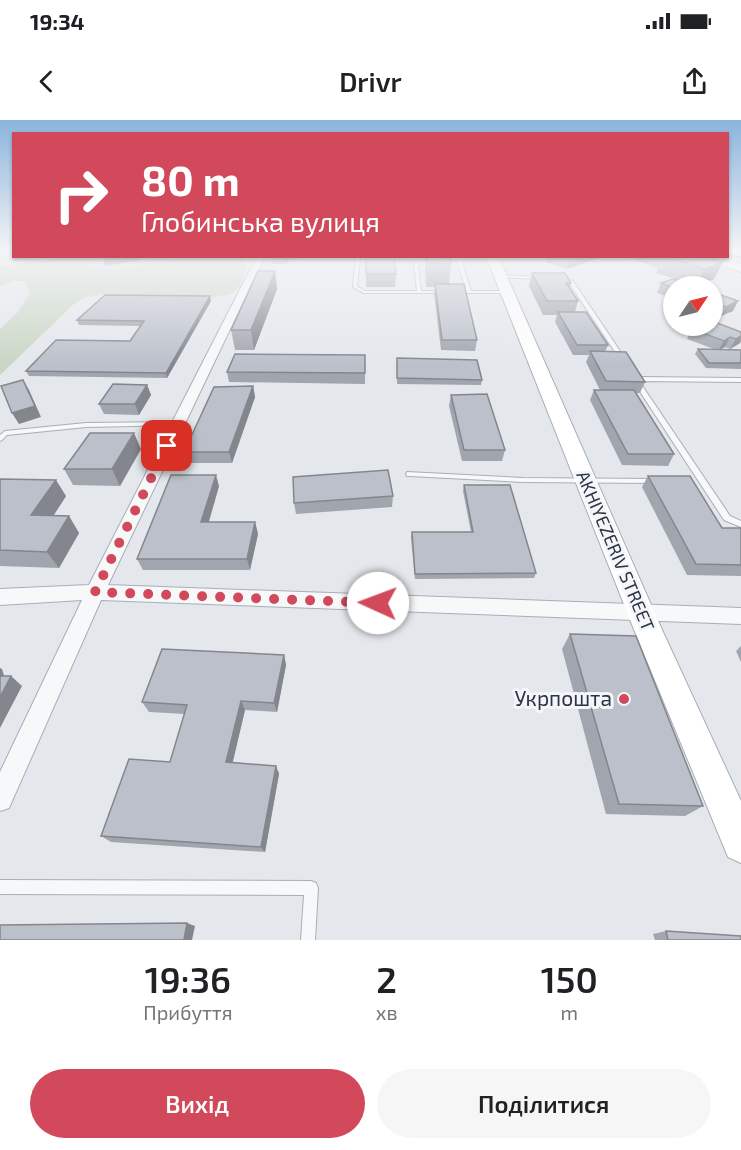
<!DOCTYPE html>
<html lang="uk">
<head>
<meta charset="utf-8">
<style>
	body { margin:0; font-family:"Exo 2",sans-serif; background:#f6f6f6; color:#202124; height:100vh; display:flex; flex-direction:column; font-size:22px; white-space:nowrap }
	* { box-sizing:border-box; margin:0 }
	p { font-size:20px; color:#757577 }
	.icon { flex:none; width:33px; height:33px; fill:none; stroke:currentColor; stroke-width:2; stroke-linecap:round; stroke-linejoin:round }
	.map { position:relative; height:820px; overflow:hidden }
	.details { display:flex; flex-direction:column; background:#fff; flex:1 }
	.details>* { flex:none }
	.hud { position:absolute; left:12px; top:12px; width:717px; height:126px; border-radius:0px; box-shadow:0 2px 4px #0004; background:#d1495b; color:#fff; overflow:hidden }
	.needle { width:39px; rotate:55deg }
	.tools { position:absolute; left:663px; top:156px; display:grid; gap:12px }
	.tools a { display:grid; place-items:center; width:60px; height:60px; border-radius:50%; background:#fff; box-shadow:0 2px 4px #0004; font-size:30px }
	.pin { position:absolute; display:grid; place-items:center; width:51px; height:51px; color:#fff; margin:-26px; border-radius:12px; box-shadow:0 3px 9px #0006 }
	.me { position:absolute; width:66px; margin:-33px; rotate:272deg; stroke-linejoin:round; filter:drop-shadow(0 0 4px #0008) }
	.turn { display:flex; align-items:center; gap:21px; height:126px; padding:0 30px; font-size:27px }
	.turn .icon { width:78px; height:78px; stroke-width:2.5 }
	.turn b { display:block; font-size:42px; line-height:51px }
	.eta { display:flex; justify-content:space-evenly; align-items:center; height:102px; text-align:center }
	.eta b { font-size:36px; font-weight:600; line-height:42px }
	.primary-button { display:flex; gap:12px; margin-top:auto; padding:12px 30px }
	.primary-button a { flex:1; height:69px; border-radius:36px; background:#d1495b; color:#fff; font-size:24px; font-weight:600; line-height:69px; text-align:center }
	.primary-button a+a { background:#f6f6f6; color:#202124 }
	.status { display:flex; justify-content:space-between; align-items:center; height:42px; padding:0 30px; background:#fff; direction:ltr }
	.status svg { height:16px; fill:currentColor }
	header { display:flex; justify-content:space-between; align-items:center; height:78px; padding:0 30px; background:#fff; font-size:27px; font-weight:600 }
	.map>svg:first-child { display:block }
</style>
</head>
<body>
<div class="status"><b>19:34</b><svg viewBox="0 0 49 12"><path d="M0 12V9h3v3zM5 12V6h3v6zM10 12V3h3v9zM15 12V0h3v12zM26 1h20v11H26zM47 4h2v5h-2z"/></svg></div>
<header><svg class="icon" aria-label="back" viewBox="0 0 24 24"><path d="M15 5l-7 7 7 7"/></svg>Drivr<svg class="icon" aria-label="share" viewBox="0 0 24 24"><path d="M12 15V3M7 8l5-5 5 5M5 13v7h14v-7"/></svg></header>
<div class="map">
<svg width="741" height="820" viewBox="0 0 741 820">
	<rect width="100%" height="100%" fill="#e4e7ec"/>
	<path fill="#d2d6de" d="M91 136 190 137 94 151Z"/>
	<path fill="#c9d6c5" d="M72 137H91L95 151 190 137H244L243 144 247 147C244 155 241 167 234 172 220 183 125 175 103 174L86 177 75 183 0 255V209L18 192 30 173 25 161H13L0 167V146Z"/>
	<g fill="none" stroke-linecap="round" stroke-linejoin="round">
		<defs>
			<path id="service" d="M14 136H25L0 141V139Z
				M356 136 493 138 494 140H461L471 171H506L508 172 506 173H364L353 167ZM360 139 457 140 466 171H421L418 145 427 143 426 141 414 144 417 171H365L357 166Z
				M500 155 542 157 544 158 542 159 498 157V156Z
				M559 158 573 161 626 240 625 241H621L569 163 559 160Z
				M635 257 741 258V262L639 261 730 396 741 401V407L724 400 633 261 632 259Z
				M178 302 181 304 180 305 86 307 7 315 2 320 0 321V315L5 311 86 303Z
				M407 352 523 358 655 359 659 361 655 363 523 362 410 356H407L406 354Z
				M0 760 311 761 316 763 318 768 315 820H301L304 775 0 774Z"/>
			<path id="minor" d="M257 136H265L108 465 741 488V504L101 480 9 688 0 691V652L82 480 0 485V469L89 465Z"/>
			<path id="secondary" d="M486 136H498L663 512 741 681V743L728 737 635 512Z"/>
			<path id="primary" d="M698 136H719L741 144V152Z"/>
		</defs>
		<use href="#service" stroke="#a9aeb7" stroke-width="2"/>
		<use href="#minor" stroke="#a9aeb7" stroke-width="2"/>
		<use href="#secondary" stroke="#a9aeb7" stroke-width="2"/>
		<use href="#primary" stroke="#a3abb8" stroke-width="1"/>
		<use href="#service" fill="#f7f8fa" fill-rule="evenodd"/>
		<use href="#minor" fill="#f7f8fa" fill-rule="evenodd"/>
		<use href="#secondary" fill="#fff" fill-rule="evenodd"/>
		<use href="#primary" fill="#fff" fill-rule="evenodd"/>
		<path stroke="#7d8696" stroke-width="1.5" d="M728 134 741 138"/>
	</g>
	<path fill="#a1a5ae" d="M271 136H298L297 140H288L286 144H272Z
		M425 136H450L451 144 449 164 477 220 475 231 441 230 434 173 435 167H426L425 148Z
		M548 136H604L567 149 546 142Z
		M623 136H706L714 159 697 166 656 153 658 148Z
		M275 151 277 169 254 230H235L231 210Z
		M532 153 571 163 570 168 578 181 575 192 608 225 605 232 645 262 640 273H636L674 334 668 346 622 345 590 280 594 270H600L586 242 589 235H573L555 202 557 195H543L529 166Z
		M366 154H396L395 167H366Z
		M661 163 674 166V179L657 173Z
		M712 172 733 191 721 196 712 193Z
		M211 181 167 258 29 256 26 251 130 221 140 206 79 205 77 200Z
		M692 209 741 212V222L740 223 730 229 725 227 720 229 741 230V249L706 248 695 234 698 229H714L687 219Z
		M365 235V264L229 262 227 252Z
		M397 238 482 260 481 265 397 264Z
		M147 265 151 275 139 295 104 294 99 284Z
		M253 266 255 277 232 343H188L184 332Z
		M451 275 505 330 502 341H462L449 286Z
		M141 329 120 366 73 365 64 349Z
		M648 356 722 408H741V456L687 455 642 367Z
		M0 359 66 376 53 396H69L79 413 59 448 0 446Z
		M464 365 536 453 534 458 415 459 411 418 412 412H471L463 371Z
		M219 366 209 402H255L258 414 250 450H143L137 439Z
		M393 376 392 387 296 394 294 383Z
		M570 514 703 686 685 696 606 694 562 529Z
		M741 526V542L736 531Z
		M284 535 286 545 277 592 245 590 232 643 276 646 279 654 265 732 111 722 101 716 170 642 185 594 149 592 142 582Z
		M666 811 741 820H655L653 814Z"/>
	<path fill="#83868d" d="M107 136H138L140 140 105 146 102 137Z
		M285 136H287L288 140 286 144Z
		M571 136H604L567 149Z
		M723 142 714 159 697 166 705 149Z
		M275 151 277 169 254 230 251 210Z
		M210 176 211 181 167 258 166 253Z
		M738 181 733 191 721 196 726 187Z
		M741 216 740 223 730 229 736 219Z
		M730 217 725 227 718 231 724 221Z
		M23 260 29 270 41 297 19 304 12 293Z
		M147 265 151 275 139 295 135 284Z
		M253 266 255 277 232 343 229 332Z
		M134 313 141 329 120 366 112 349Z
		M216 355 219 366 205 414 201 402Z
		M56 360 66 376 43 412 31 395Z
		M69 396 79 413 59 448 47 432Z
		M255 402 258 414 250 450 247 439Z
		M284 535 286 545 277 592 274 583Z
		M0 548 2 549 5 559 0 562Z
		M11 556 22 566 0 608V577Z
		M241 581 245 590 231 650 226 642Z
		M276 646 279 654 265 732 261 727Z
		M187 803 195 806 192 820H184Z"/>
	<path fill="#bbc0ca" stroke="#83868d" stroke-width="1.5" d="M366 136H394L396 154H366Z
		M427 136H450L451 144 428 143Z
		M665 136H706L723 142 705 149Z
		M258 151H275L251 210H231Z
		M532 153H565L571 163H566L578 181H547Z
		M673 159 696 166H674V168L661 163Z
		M435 164H464L477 220H442Z
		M712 172 738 181 726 187 712 182Z
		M105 175 210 176 166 253 26 251 56 220 130 221 144 201 77 200Z
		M558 192H586L608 225H577Z
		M712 201 741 212V216L736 219 730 217 724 221 692 209 699 206H712Z
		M698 229 741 230V243H709Z
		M590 231 626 232 645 262 606 261Z
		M235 234 365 235V253L227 252Z
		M397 238 477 240 482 260 397 258Z
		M23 260 35 286 12 293 1 266Z
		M113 264 147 265 135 284H99Z
		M253 266 229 332H184L214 267Z
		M594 270H634L674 334H628Z
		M487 274 505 330H464L451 275Z
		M90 313H134L112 349H64Z
		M388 350 393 376 294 383 293 357Z
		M171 355H216L201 402H255L247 439H137Z
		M648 356H690L722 408H741V445L696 444Z
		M0 359 56 360 31 395 69 396 47 432 0 430Z
		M464 365H510L536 453 415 454 412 412H473Z
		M570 514 636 516 703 686 619 684Z
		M162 529 284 535 274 583 241 581 226 642 276 646 261 727 101 716 129 639 170 642 187 585 142 582Z
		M0 556H11L0 577Z
		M187 803 184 820H0V805Z
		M666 811 741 816V820H668Z"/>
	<linearGradient id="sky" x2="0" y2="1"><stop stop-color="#8bb4dd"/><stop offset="0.53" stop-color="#f3f4f6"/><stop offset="1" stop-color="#f3f4f6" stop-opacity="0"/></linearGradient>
	<rect width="741" height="245" fill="url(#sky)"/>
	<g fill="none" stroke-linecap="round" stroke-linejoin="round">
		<path stroke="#d1495b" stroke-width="10" stroke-dasharray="0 18" d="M167 326 95 472 378 483"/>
	</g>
	<circle fill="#d1495b" stroke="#f4f6f9" stroke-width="2" cx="624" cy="579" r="6"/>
	<g text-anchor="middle" stroke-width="6" stroke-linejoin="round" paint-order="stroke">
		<g font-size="18" fill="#2b3445" stroke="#f4f6f9">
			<text transform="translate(615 431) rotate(67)" y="6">AKHIYEZERIV STREET</text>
		</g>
		<g font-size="21" fill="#2b3445" stroke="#f4f6f9" text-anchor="end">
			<text x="612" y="586">Укрпошта</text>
		</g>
	</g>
</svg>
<div class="tools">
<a><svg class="needle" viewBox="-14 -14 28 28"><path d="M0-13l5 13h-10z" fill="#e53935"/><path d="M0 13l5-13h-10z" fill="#757577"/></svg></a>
</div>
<div class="pin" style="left:167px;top:326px;background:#d93025"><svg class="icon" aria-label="arrive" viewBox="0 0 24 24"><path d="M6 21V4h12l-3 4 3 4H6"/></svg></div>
<svg class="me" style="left:378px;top:483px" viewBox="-20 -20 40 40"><circle r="19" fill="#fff"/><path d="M0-13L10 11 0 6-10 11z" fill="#d1495b"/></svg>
<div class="hud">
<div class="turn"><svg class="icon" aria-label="right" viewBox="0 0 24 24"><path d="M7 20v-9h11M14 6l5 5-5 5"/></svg><div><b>80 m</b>Глобинська вулиця</div></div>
</div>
</div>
<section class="details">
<div class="eta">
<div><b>19:36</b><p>Прибуття</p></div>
<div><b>2</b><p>хв</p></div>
<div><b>150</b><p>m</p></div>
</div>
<div class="primary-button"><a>Вихід</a><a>Поділитися</a></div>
</section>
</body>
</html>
